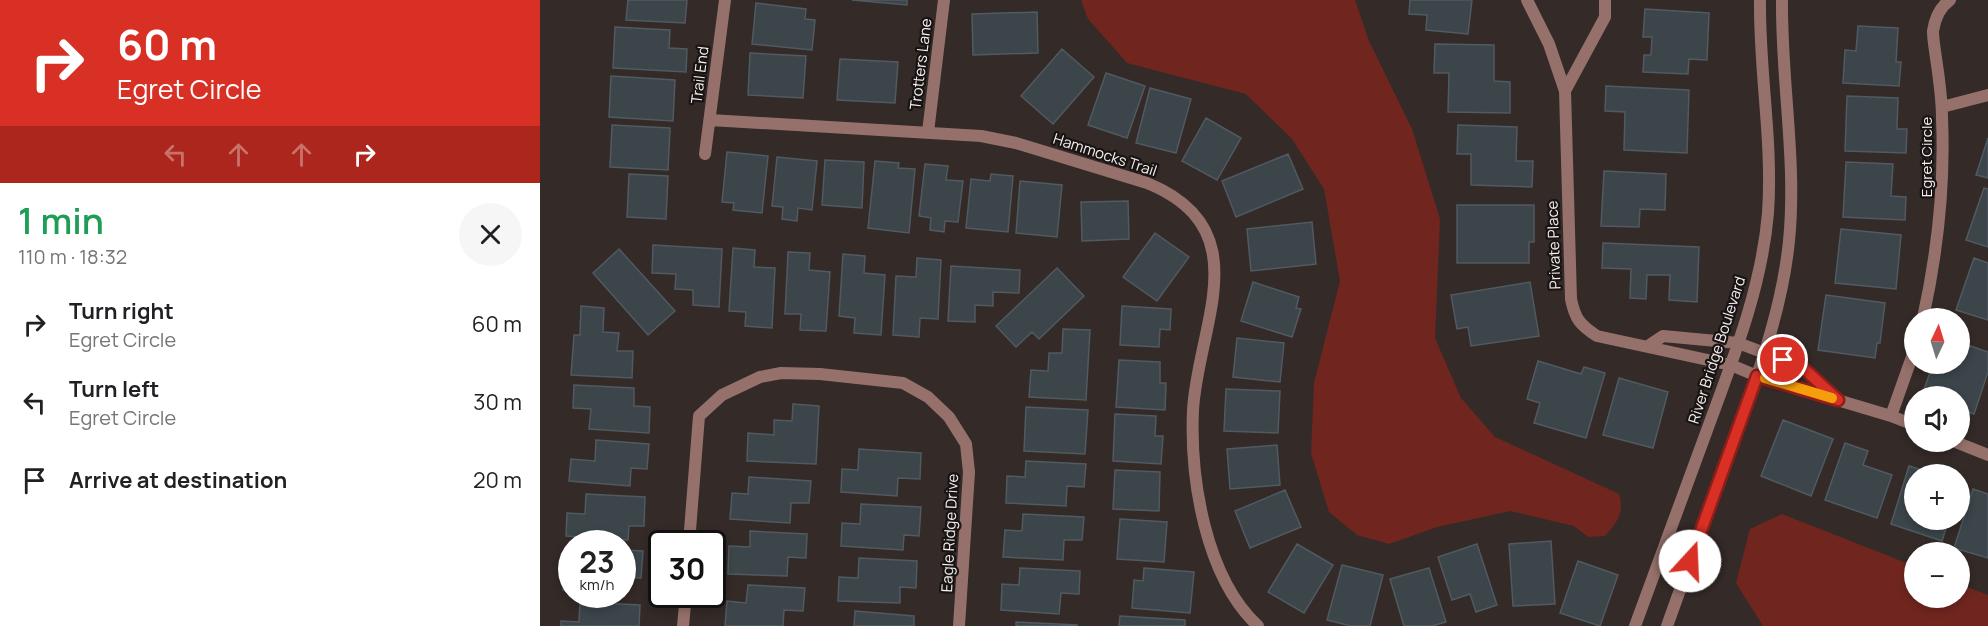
<!DOCTYPE html>
<html lang="en">
<head>
<meta charset="utf-8">
<style>
	body { margin:0; font-family:Manrope,sans-serif; background:#f6f6f6; color:#202124; height:100vh; display:flex; flex-direction:column; font-size:22px; white-space:nowrap }
	* { box-sizing:border-box; margin:0 }
	p { font-size:20px; color:#757577 }
	.icon { flex:none; width:33px; height:33px; fill:none; stroke:currentColor; stroke-width:2; stroke-linecap:round; stroke-linejoin:round }
	.map { position:relative; flex:1; overflow:hidden }
	.sheet { display:flex; flex-direction:column; background:#fff; width:540px }
	.sheet>* { flex:none }
	.banner { background:#d93025; color:#fff; overflow:hidden }
	.needle { width:39px; rotate:4deg }
	.tools { position:absolute; left:1364px; top:308px; display:grid; gap:12px }
	.tools a { display:grid; place-items:center; width:66px; height:66px; border-radius:50%; background:#fff; box-shadow:0 3px 9px #0003; font-size:30px }
	.speed { position:absolute; left:18px; top:530px; display:flex; gap:12px; font-size:30px; font-weight:700; text-align:center }
	.speed>* { display:grid; place-content:center; width:78px; height:78px; border-radius:50%; background:#fff; box-shadow:0 3px 9px #0003; line-height:1 }
	.speed small { font-size:15px; font-weight:400 }
	.speed .limit { border:3px solid #111; border-radius:9px; background:#fff; color:#111 }
	.pin { position:absolute; display:grid; place-items:center; width:51px; height:51px; color:#fff; margin:-26px; border:3px solid #fff; border-radius:50%; box-shadow:0 2px 6px #0007 }
	.me { position:absolute; width:66px; margin:-33px; rotate:20deg; stroke-linejoin:round; filter:drop-shadow(0 0 4px #0008) }
	.turn { display:flex; align-items:center; gap:21px; height:126px; padding:0 18px; font-size:27px }
	.turn .icon { width:78px; height:78px; stroke-width:2.5 }
	.turn b { display:block; font-size:42px; line-height:51px }
	.lanes { display:flex; align-items:center; height:57px; padding:0 18px; background:#0003; justify-content:center; gap:30px; direction:ltr }
	.lanes .off { opacity:.35 }
	.round { display:grid; place-items:center; flex:none; width:63px; height:63px; border-radius:32px; background:#f6f6f6 }
	.summary { display:flex; align-items:center; justify-content:space-between; height:102px; padding:0 18px }
	h1 { font-size:36px; font-weight:600; line-height:45px; color:#1e9e55 }
	ul { padding:0; list-style:none }
	li { display:flex; align-items:center; gap:18px; height:78px; padding:0 18px }
	li div { flex:1 }
	li b { display:block; font-size:22px }
	li em { font-style:normal }
	main { display:flex; flex:1; min-height:0 }
	.map>svg:first-child { display:block }
</style>
</head>
<body>
<main>
<section class="sheet">
<div class="banner">
<div class="turn"><svg class="icon" aria-label="right" viewBox="0 0 24 24"><path d="M7 20v-9h11M14 6l5 5-5 5"/></svg><div><b>60 m</b>Egret Circle</div></div>
<div class="lanes"><svg class="icon off" aria-label="left" viewBox="0 0 24 24"><path d="M17 20v-9H6M10 6l-5 5 5 5"/></svg><svg class="icon off" aria-label="ahead" viewBox="0 0 24 24"><path d="M12 20V5M6 11l6-6 6 6"/></svg><svg class="icon off" aria-label="ahead" viewBox="0 0 24 24"><path d="M12 20V5M6 11l6-6 6 6"/></svg><svg class="icon" aria-label="right" viewBox="0 0 24 24"><path d="M7 20v-9h11M14 6l5 5-5 5"/></svg></div>
</div>
<div class="summary"><div><h1>1 min</h1><p>110 m · 18:32</p></div><a class="round"><svg class="icon" aria-label="close" viewBox="0 0 24 24"><path d="M6 6l12 12M18 6L6 18"/></svg></a></div>
<ul>
<li><svg class="icon" aria-label="right" viewBox="0 0 24 24"><path d="M7 20v-9h11M14 6l5 5-5 5"/></svg><div><b>Turn right</b><p>Egret Circle</p></div><em>60 m</em></li>
<li><svg class="icon" aria-label="left" viewBox="0 0 24 24"><path d="M17 20v-9H6M10 6l-5 5 5 5"/></svg><div><b>Turn left</b><p>Egret Circle</p></div><em>30 m</em></li>
<li><svg class="icon" aria-label="arrive" viewBox="0 0 24 24"><path d="M6 21V4h12l-3 4 3 4H6"/></svg><div><b>Arrive at destination</b></div><em>20 m</em></li>
</ul>
</section>
<div class="map">
<svg width="1448" height="626" viewBox="0 0 1448 626">
	<rect width="100%" height="100%" fill="#342a28"/>
	<path fill="#70261f" d="M541 0H815L829 41 872 129 900 219 895 338 921 398 955 437 1079 494C1085 513 1077 522 1065 536L1048 537 1034 526 970 511 897 527 849 544 817 535 789 512 771 453 774 383 800 281 784 189 752 139 706 94 587 63 548 19Z
		M1242 514 1374 566V597H1419V584L1448 595V626H1223L1196 583 1210 529Z"/>
	<path fill="#3b454a" stroke="#505a60" stroke-width="1.5" d="M88 0H147L145 23 86 20Z
		M312 0H367V5Z
		M870 0H932L928 34 886 30 887 15 869 14Z
		M216 3 266 9 265 19 275 20 272 50 212 44Z
		M1105 9 1169 13 1167 60 1149 59 1148 74 1103 72 1104 55H1111L1112 37H1103Z
		M497 12 498 53 433 55 432 14Z
		M1318 26 1358 28 1356 62H1361L1359 86 1303 83 1305 50 1316 51Z
		M75 27 130 30 129 48 147 49 146 72 73 68Z
		M895 44 954 45V81L970 82V113L908 112 909 73H894Z
		M522 49 554 77 513 124 481 96Z
		M210 53 266 56 263 98 208 95Z
		M300 59 358 62 355 103 297 100Z
		M566 73 605 86 587 138 548 125Z
		M71 76 135 80 133 121 69 117Z
		M1066 86 1149 90 1147 153 1084 150 1085 112 1065 111Z
		M610 88 651 99 636 153 596 143Z
		M1307 96 1358 98 1357 129H1367L1366 153 1305 151Z
		M666 118 701 138 677 180 642 161Z
		M72 125 130 128 128 170 70 167Z
		M918 125 977 127 976 161H993L992 187 931 185V154H917Z
		M1448 138V178L1436 175Z
		M187 152 228 156 222 213 193 210 194 203 182 202Z
		M748 154 763 189 696 217 682 181Z
		M237 157 277 161 272 210 258 208 257 221 242 219 243 207 232 206Z
		M285 160 324 162 322 208 282 205Z
		M335 161 359 163 358 168 375 169 369 233 328 228Z
		M1306 162 1353 164 1351 196 1366 197 1365 220 1303 217Z
		M385 164 408 166 406 180 423 181 418 222 405 221 404 232 390 230 391 218 379 216Z
		M1064 171 1126 174 1125 210 1100 209 1099 227 1061 226Z
		M89 174 128 176 126 219 87 217Z
		M451 174 473 176 468 232 426 228 431 179 450 181Z
		M480 181 522 185 517 237 476 233Z
		M1444 188 1448 189V247L1426 240Z
		M588 201 589 239 542 241 541 202Z
		M917 205H994V242H989V263H917Z
		M772 222 776 264 711 271 707 229Z
		M1301 229 1361 235 1356 289 1295 283Z
		M615 233 649 257 617 301 583 277Z
		M1063 243 1159 247 1157 302 1129 300 1130 275H1107L1106 299 1090 298 1091 269 1062 268Z
		M113 245 182 249 179 307 153 305V290L135 289 136 274 112 273Z
		M193 248 215 250 214 267 235 268 232 328 205 326 206 312 189 311Z
		M79 249 135 311 108 335 53 273Z
		M248 252 270 253 269 270 290 272 286 331 260 330 261 314H245Z
		M303 254 325 256 324 273 345 275 341 335 314 333 315 318 299 316Z
		M377 258 401 260 398 319 380 318 379 337 353 335 356 276 376 277Z
		M1434 258 1448 263V320L1416 310Z
		M411 266 480 270 479 293 453 292V306L435 305V322L408 321Z
		M517 268 544 296 499 339 492 332 476 347 456 326Z
		M713 282 759 297 756 308 761 309 752 337 701 321Z
		M990 282 999 336 931 346 928 327 917 329 911 295Z
		M1286 295 1345 303 1340 343H1337L1335 358 1278 350Z
		M41 306 64 308 63 332 79 333 77 351H93L92 378 31 375 34 335H40Z
		M582 306 631 309 630 330 620 329 619 347 580 345Z
		M523 329 550 330 546 400 489 397 491 370 508 371 509 353H522Z
		M697 338 744 343 740 382 693 377Z
		M1419 342 1448 352V372L1434 414 1419 409V396H1382L1393 363H1419Z
		M579 360 620 362V383H626L625 410 576 407Z
		M998 361 1041 374 1044 367 1065 373 1046 438 994 423 1000 403 987 399Z
		M1079 378 1128 392 1113 448 1063 435Z
		M34 385 94 388V406L110 407 109 433 49 429 51 409 33 408Z
		M686 389 740 391 738 433 684 431Z
		M253 404 279 406 276 464 207 461 208 433 234 435V420L252 421Z
		M486 407 548 410 545 454 484 451Z
		M575 414 616 416 615 436H623L621 464 573 461Z
		M1243 420 1293 439 1271 496 1221 476Z
		M56 440 109 444 107 469 91 468 90 486 29 481 31 459 55 461Z
		M1305 443 1328 451 1323 465 1352 475 1337 518 1285 500Z
		M737 445 740 485 690 489 687 449Z
		M319 449 381 453 380 479 358 478 357 496 301 492 302 469 318 470Z
		M486 461 546 464 544 487 527 486 526 506 466 503 467 476 485 477Z
		M1369 466 1395 474H1374V519H1409L1402 541 1351 524Z
		M575 470 620 472 619 511 573 509Z
		M209 477 271 481 269 503H251L250 523 190 519 192 493 208 494Z
		M1433 489 1448 494V558L1414 548Z
		M745 490 761 527 710 548 695 511Z
		M46 494 105 497 104 526H89L88 540 26 536 27 513 45 514Z
		M321 504 381 507 379 536 364 535 363 550 301 546 302 523 320 524Z
		M483 514 544 517 542 540H524L523 560 463 557 465 530 482 531Z
		M580 519 627 522 624 562 577 559Z
		M210 531 267 534 266 558 248 557 247 576 188 574 189 546 210 547Z
		M1011 541 1015 604 973 606 969 544Z
		M757 544 793 565 764 613 728 592Z
		M937 544 957 605 936 612 930 594 912 600 898 557Z
		M82 550 103 551 101 578 83 577 82 584Z
		M319 558 377 561 376 588 360 587V603L298 601 299 577 318 578Z
		M1038 561 1078 575 1060 626 1020 613Z
		M802 565 843 575 830 626H811L787 620Z
		M24 568H32V590H23Z
		M480 568 540 571 539 594 521 593 519 614 461 610 462 584 479 585Z
		M604 568 654 572 650 613 592 608 594 580 603 581Z
		M889 568 906 622 892 626H864L850 579Z
		M208 585 265 588 263 611 244 610 243 626H185L187 601 206 603Z
		M40 602 100 605 99 626H21V621L39 622Z
		M315 611 374 616V626H314Z
		M580 616 645 620V626H579Z
		M476 622 537 625V626H476Z"/>
	<g fill="none" stroke-linecap="round" stroke-linejoin="round">
		<path stroke="#96716b" stroke-width="12" d="M987 0 1009 44 1025 91 1031 299C1035 319 1040 325 1057 336L1191 365 1217 376 1351 416
			M1025 91 1065 17V0
			M1402 107 1448 95
			M170 120 441 136 476 143 607 183C720 229 658 324 653 410 650 478 665 577 718 626
			M388 132 404 0
			M165 154 185 0
			M1383 318C1398 250 1405 187 1402 118 1402 98 1399 78 1396 58 1395 50 1393 40 1393 31 1395 18 1400 7 1410 0
			M1108 346 1123 336 1198 343 1262 367 1295 397
			M1374 351 1351 416 1374 425
			M1413 441 1448 455
			M149 543 159 416 182 395 220 377 241 373 280 374 363 383 388 397 409 417 426 444 429 472 419 626
			M143 626 146 594
			M1095 626C1120 558 1145 490 1170 422 1195 354 1222 285 1228 213 1233 141 1219 71 1220 0
			M1127 626C1149 565 1171 503 1194 442 1217 376 1242 311 1249 241 1257 161 1241 80 1242 0"/>
	</g>
	<g fill="none" stroke-linecap="round" stroke-linejoin="round">
		<defs>
			<path id="route" d="M1150 561 1217 376 1298 400 1262 367 1243 360"/>
		</defs>
		<use href="#route" stroke="#8d1f18" stroke-width="15"/>
		<use href="#route" stroke="#d93025" stroke-width="10"/>
		<path stroke="#f59e0b" stroke-width="10" d="M1225 378 1292 398"/>
	</g>
	<g text-anchor="middle" stroke-width="4.5" stroke-linejoin="round" paint-order="stroke">
		<g font-size="15" fill="#f6efee" stroke="#181413">
			<text transform="translate(381 64) rotate(-83)" y="5">Trotters Lane</text>
			<text transform="translate(160 75) rotate(-83)" y="5">Trail End</text>
			<text transform="translate(565 155) rotate(18)" y="5">Hammocks Trail</text>
			<text transform="translate(1387 157) rotate(-90)" y="5">Egret Circle</text>
			<text transform="translate(1014 245) rotate(-92)" y="5">Private Place</text>
			<text transform="translate(1177 350) rotate(-72)" y="5">River Bridge Boulevard</text>
			<text transform="translate(410 533) rotate(-87)" y="5">Eagle Ridge Drive</text>
		</g>
	</g>
</svg>
<div class="tools">
<a><svg class="needle" viewBox="-14 -14 28 28"><path d="M0-13l5 13h-10z" fill="#e53935"/><path d="M0 13l5-13h-10z" fill="#757577"/></svg></a>
<a><svg class="icon" aria-label="sound" viewBox="0 0 24 24"><path d="M4 9h4l5-4v14l-5-4H4zM17 9q2 3 0 6"/></svg></a>
<a>+</a>
<a>−</a>
</div>
<div class="speed"><div>23<small>km/h</small></div><div class="limit">30</div></div>
<div class="pin" style="left:1243px;top:360px;background:#d93025"><svg class="icon" aria-label="arrive" viewBox="0 0 24 24"><path d="M6 21V4h12l-3 4 3 4H6"/></svg></div>
<svg class="me" style="left:1150px;top:561px" viewBox="-20 -20 40 40"><circle r="19" fill="#fff"/><path d="M0-13L10 11 0 6-10 11z" fill="#d93025"/></svg>
</div>
</main>
</body>
</html>
